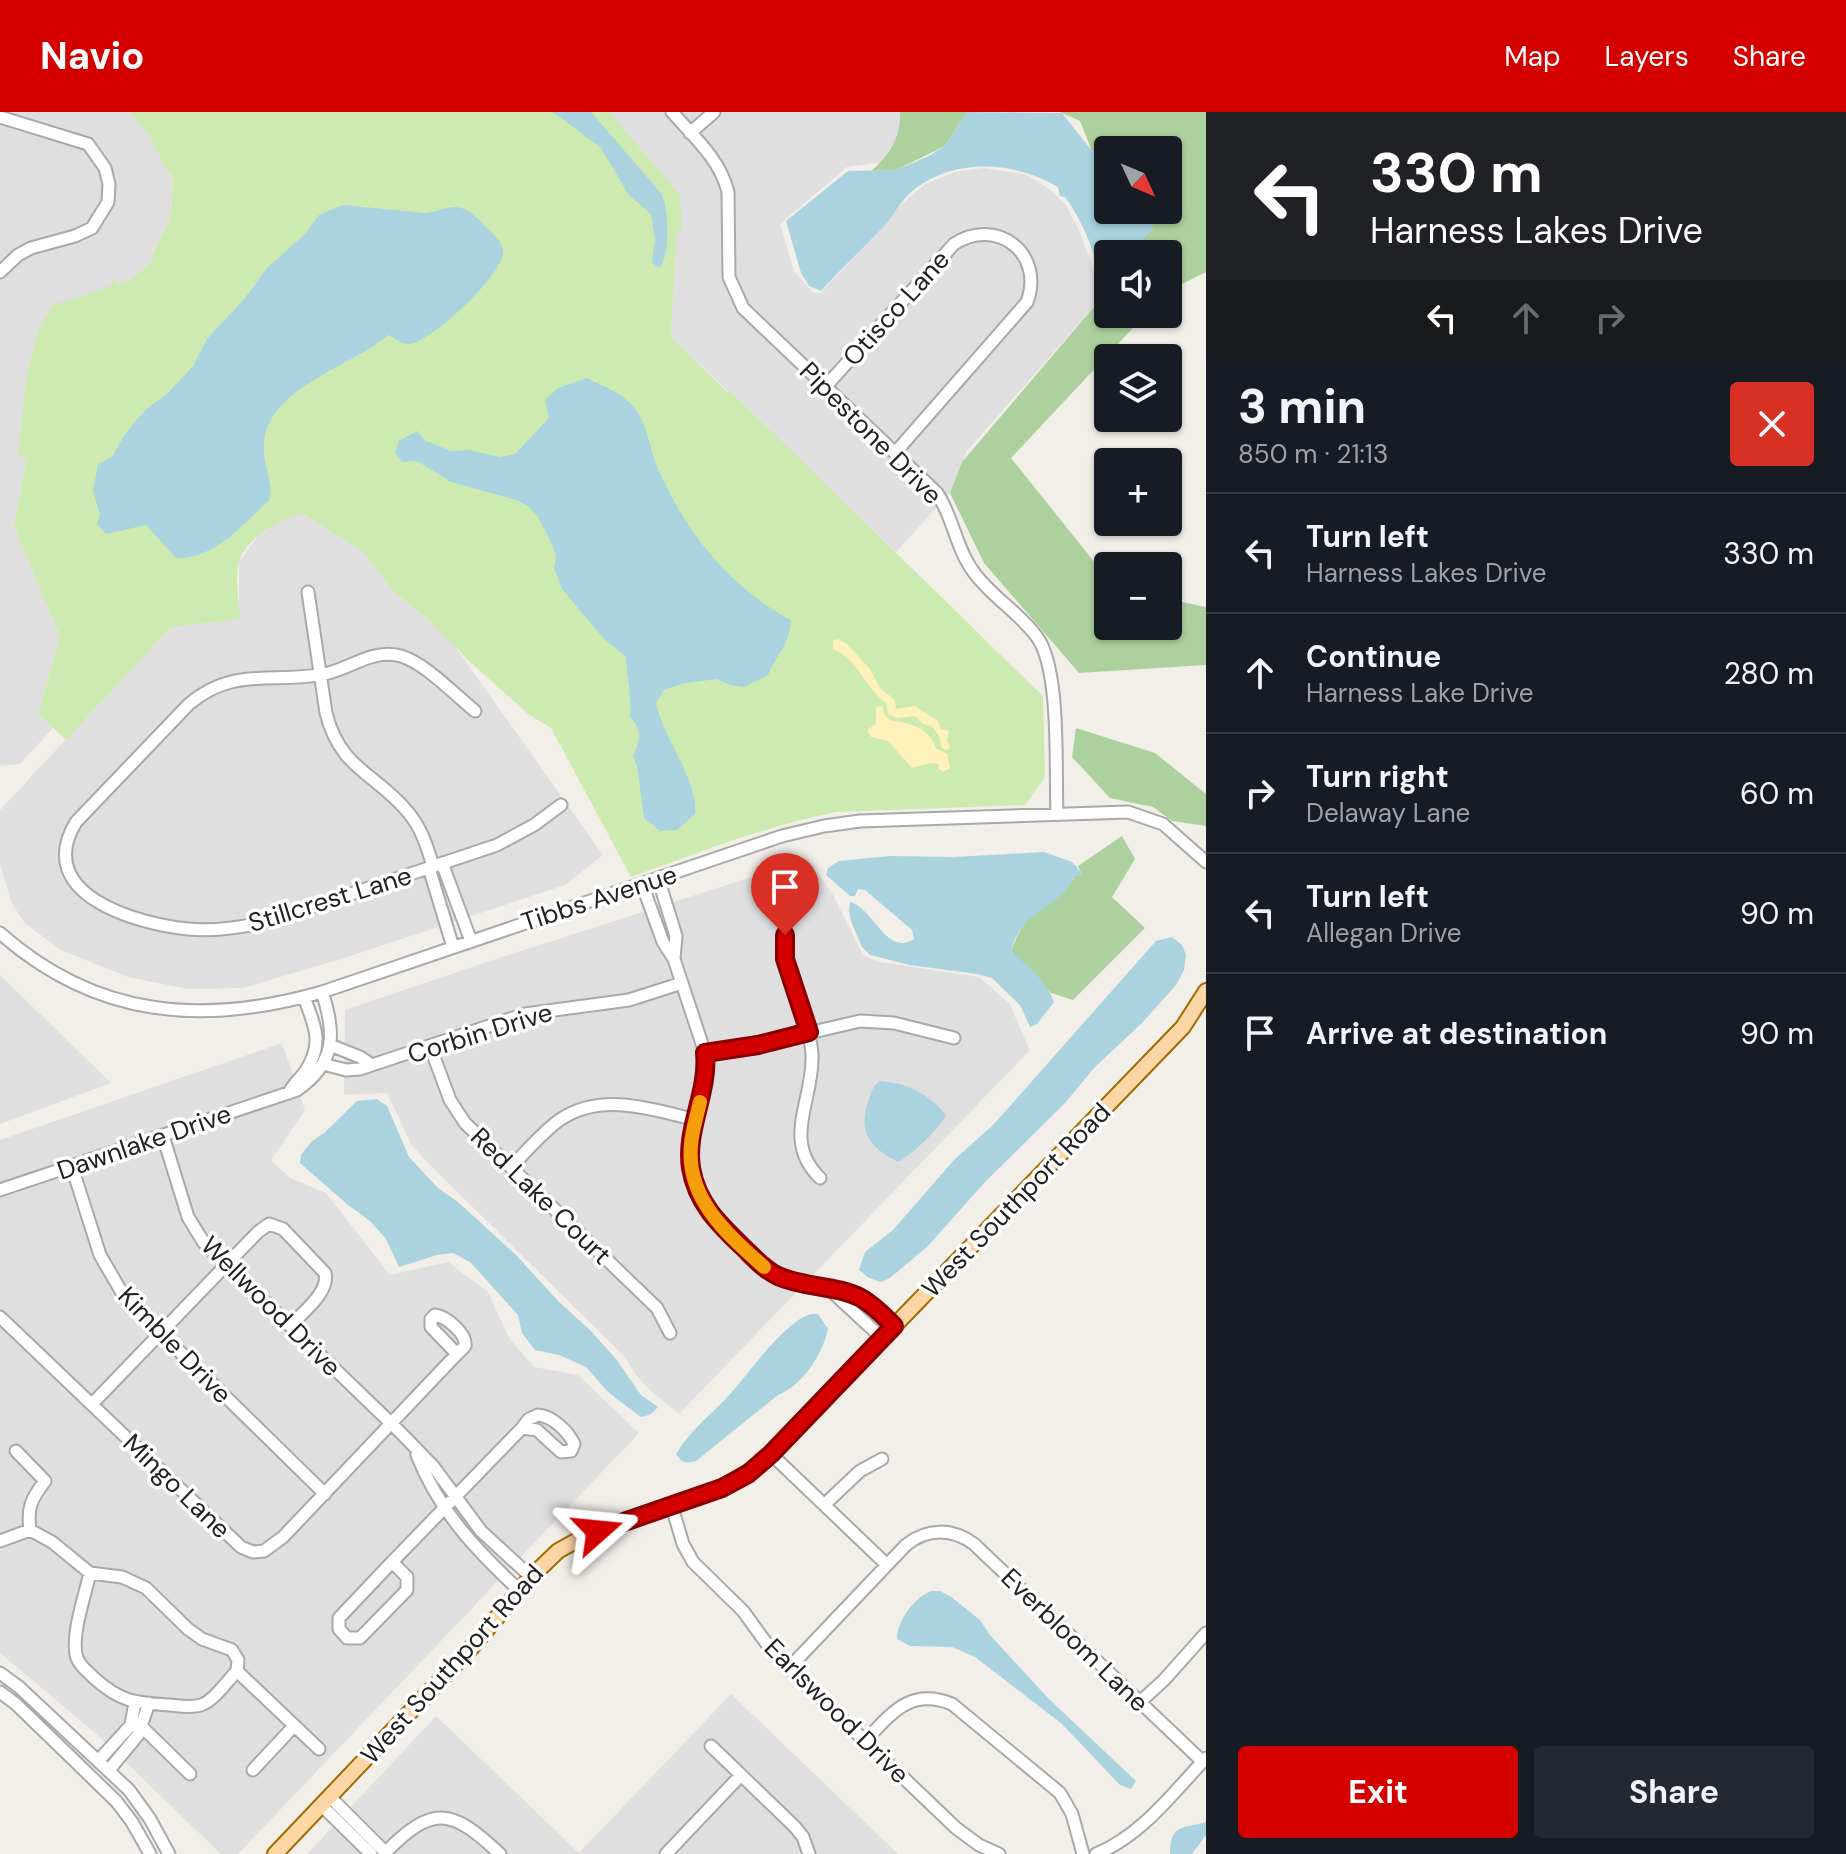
<!DOCTYPE html>
<html lang="en">
<head>
<meta charset="utf-8">
<style>
	body { margin:0; font-family:"DM Sans",sans-serif; background:#242831; color:#f1f3f6; height:100vh; display:flex; flex-direction:column; font-size:30px; white-space:nowrap }
	* { box-sizing:border-box; margin:0 }
	p { font-size:26px; color:#9ea1a6 }
	.icon { flex:none; width:44px; height:44px; fill:none; stroke:currentColor; stroke-width:2; stroke-linecap:round; stroke-linejoin:round }
	.map { position:relative; flex:1; overflow:hidden }
	.sheet { display:flex; flex-direction:column; background:#171b24; width:640px }
	.sheet>* { flex:none }
	.top-card { background:#202124; color:#fff; overflow:hidden }
	.needle { width:52px; rotate:134deg }
	.controls { position:absolute; left:1094px; top:24px; display:grid; gap:16px }
	.controls a { display:grid; place-items:center; width:88px; height:88px; border-radius:8px; background:#171b24; box-shadow:0 2px 6px #0004; font-size:40px }
	.pin { position:absolute; display:grid; place-items:center; width:68px; height:68px; color:#fff; margin:-82px -34px; border-radius:50% 50% 50% 0; rotate:-45deg; box-shadow:0 0 8px #0007 }
	.pin .icon { rotate:45deg }
	.me { position:absolute; width:88px; margin:-44px; rotate:72deg; stroke-linejoin:round; filter:drop-shadow(0 0 6px #0008) }
	.turn { display:flex; align-items:center; gap:28px; height:168px; padding:0 32px; font-size:36px }
	.turn .icon { width:104px; height:104px; stroke-width:2.5 }
	.turn b { display:block; font-size:56px; line-height:68px }
	.lanes { display:flex; align-items:center; height:76px; padding:0 32px; background:#0003; justify-content:center; gap:40px; direction:ltr }
	.lanes .off { opacity:.35 }
	.round { display:grid; place-items:center; flex:none; width:84px; height:84px; border-radius:8px; background:#242831 }
	.headline { display:flex; align-items:center; justify-content:space-between; height:136px; padding:0 32px }
	h1 { font-size:48px; font-weight:700; line-height:60px }
	.primary-button { display:flex; gap:16px; margin-top:auto; padding:16px 32px }
	.primary-button a { flex:1; height:92px; border-radius:8px; background:#d40000; color:#fff; font-size:32px; font-weight:700; line-height:92px; text-align:center }
	.primary-button a+a { background:#242831; color:#f1f3f6 }
	ul { padding:0; list-style:none }
	li { display:flex; align-items:center; gap:24px; height:120px; padding:0 32px; border-top:2px solid #363941 }
	li div { flex:1 }
	li b { display:block; font-size:30px }
	li em { font-style:normal }
	header { display:flex; align-items:center; gap:48px; box-sizing:border-box; height:112px; padding:0 40px; background:#d40000; color:#fff }
	header strong { font-size:38px }
	nav { display:flex; gap:44px; margin-inline-start:auto; font-size:28px }
	main { display:flex; flex:1; min-height:0 }
	.map>svg:first-child { display:block }
</style>
</head>
<body>
<header>
<strong>Navio</strong>
<nav><a>Map</a><a>Layers</a><a>Share</a></nav>
</header>
<main>
<div class="map">
<svg width="1206" height="1742" viewBox="0 0 1206 1742">
	<rect width="100%" height="100%" fill="#f2efe9"/>
	<path fill="#e0dfdf" d="M0 0H129L149 23 169 62 173 61 171 105 151 144 155 148 129 169 112 174 18 344 27 345 14 414 60 525 38 602 53 616 20 652 0 654Z
		M609 0H900L901 19 882 50 847 55 780 112 794 159 813 181H821L900 94 925 72 955 60 982 56 1025 62 1048 76 1065 92 1078 116 1092 152 1099 189 967 339 950 381 896 440 671 225 677 118H682Z
		M302 401 363 440 394 480 446 522 603 743 565 773 344 846 243 876 188 877 128 865 61 838 26 812 12 792 0 752V698L171 515 239 507V450L257 425 280 409Z
		M808 747 833 783 863 843 879 850 979 865 1009 891 1030 938 679 1302 652 1280 636 1263 623 1243 429 1052 411 1032 387 981 344 983 345 898 487 850Z
		M0 863 111 971 0 1012Z
		M282 931 305 998 271 1048 290 1066 326 1081 390 1163 448 1150 488 1180 509 1226 534 1255 578 1263 639 1321 238 1742H221L94 1620 0 1541V1028Z
		M731 1582 898 1742H307L436 1604 579 1741Z"/>
	<path fill="#cdebb0" d="M129 0H609L680 83 682 118 677 119 671 225 727 280 729 278 1043 584 1045 666 1025 693 836 700C766 714 698 741 631 765L551 616 528 602 470 550 430 509 394 480 363 440 302 401C280 409 246 425 239 450 235 464 239 492 240 507L171 515 66 628 38 602 60 525 14 414 27 346 18 344C24 298 25 225 56 190L58 192 111 174 113 168 118 172 129 169 154 148 151 145 171 105 173 62H169L149 23Z"/>
	<path fill="#add19e" d="M900 0H967L945 34 896 58 871 59C890 43 901 24 900 0Z
		M1060 0H1206V160L1168 179V142H1128L1153 109 1151 98H1168V38H1108V44L1092 39 1080 9Z
		M1108 169V202H1146L1011 346 1108 467V514H1168V487L1206 495V553L1079 561 984 451 950 381 962 350 1099 189Z
		M1076 616 1155 641 1206 682V714L1172 709 1153 695 1110 686 1072 645Z
		M1122 724 1135 747 1112 785 1145 816 1073 888 1051 881 1011 839C1017 823 1023 810 1036 800 1051 788 1067 782 1074 764L1082 762 1078 754Z"/>
	<path fill="#fff1ba" d="M838 527 847 532 870 557 880 576 895 588 896 597 915 594 938 609 941 617 949 619 947 628 950 636 945 638 941 635 940 626 932 614 923 612 915 604 896 606 888 602 886 591C866 577 857 546 833 537V529Z
		M883 594 884 602 891 609C910 610 929 616 936 636L947 642 950 656 943 660 939 657V652L930 651 912 656 888 629 871 625 867 618 876 612V595Z"/>
	<path fill="#aad3df" d="M553 0H591L661 81C669 95 670 140 661 154L658 155 652 151 655 128 651 102 628 82 601 36Z
		M967 0 1062 1 1092 39 1108 46V98H1151L1153 117 1130 142H1108V169L1102 172C1095 141 1084 111 1065 85L1060 84 1058 75C1013 48 949 45 908 83 898 93 892 107 881 117 861 138 841 157 821 179L809 174 801 161 786 109 848 59 896 58 929 44 945 34Z
		M343 93 425 101C438 101 448 92 461 96 470 98 479 107 485 114 491 119 502 130 503 138 506 161 432 229 410 232 402 233 395 226 388 223 354 254 268 275 264 331 262 351 273 368 270 387 245 411 213 449 176 446L146 413 106 422 97 412 100 403 93 379 98 352 112 345 125 322 146 297 167 282 193 254 207 227 245 186 267 156 305 122 319 103Z
		M587 266C601 273 617 279 629 290 647 307 648 330 656 352 660 363 667 374 672 385 697 434 742 483 791 508 789 535 777 541 768 563L745 575 730 573 717 567 685 571 664 578 656 591C664 628 698 667 695 702L677 718 660 719 644 706 637 654 633 644C640 629 643 618 630 605 632 585 627 566 626 545L604 527 562 477 554 456 556 444 550 428 538 405 528 394 516 388 451 370 417 349 402 350 395 341 399 329 417 319 426 329 451 339 468 338 500 345 515 342 549 306 545 288 558 276Z
		M1044 740 1072 750 1083 762 1074 764C1061 798 1021 795 1011 839 1027 854 1047 869 1054 890L1037 912 1030 915 1020 893 992 866 977 862 910 853 870 843 862 835 851 809 849 798 850 790C874 796 886 845 914 827L912 818 865 778 858 777 855 784H850L826 763 828 756 839 749 890 744 953 745Z
		M1172 825 1182 833 1186 843 1184 858 1176 873 1143 910 1094 956 1065 991 985 1070 928 1134 890 1166 881 1170 869 1166 859 1158 865 1140 893 1118 954 1048 994 1012 1156 829Z
		M879 969C907 971 928 981 946 1003 939 1017 912 1043 898 1050 871 1036 859 1022 867 993 870 983 872 976 879 969Z
		M377 987 387 994 409 1045 438 1076 458 1090 516 1143 559 1190 590 1218 616 1247 641 1283 658 1295C653 1301 649 1304 641 1305L609 1281 586 1255 559 1243 535 1238 522 1221 518 1203 470 1150 453 1141 437 1143 399 1155 386 1127 370 1109 348 1093 300 1051 301 1043 311 1030 324 1021 357 989Z
		M811 1202H818L828 1217C822 1243 803 1273 778 1283L696 1349C686 1352 682 1351 676 1342 691 1317 712 1302 731 1281 750 1260 785 1209 811 1202Z
		M932 1479H940L950 1484 980 1508 990 1523 1048 1586 1136 1669 1131 1677 1120 1673 1062 1612 975 1545 952 1535 910 1534 897 1527C897 1509 915 1484 932 1479Z
		M1206 1710V1723L1192 1742H1170C1170 1710 1185 1717 1206 1710Z"/>
	<g fill="none" stroke-linecap="round" stroke-linejoin="round">
		<defs>
			<path id="minor" d="M672 0C693 24 720 47 728 80L729 165 743 196 937 381C953 405 956 436 973 459 990 484 1019 500 1037 525 1061 558 1055 658 1057 701
				M0 5 88 32 105 56 109 72 108 90 92 116 75 124 31 136 18 143 0 160
				M690 21 714 0
				M826 274 954 132C997 104 1045 142 1027 190L895 341
				M308 480 326 601C340 657 375 661 407 699 421 715 427 734 433 754
				M475 599C455 583 425 551 401 544 373 536 350 557 324 562 272 572 234 554 189 592L76 710C32 782 136 812 188 817 217 820 245 815 273 808L497 733 534 713 561 693
				M442 751 471 829
				M429 756 453 835
				M658 766 676 824 674 846
				M642 772 663 830 674 847 705 941V970L691 1033 695 1071 704 1093 719 1112 771 1161 788 1168 854 1183 870 1191 894 1214
				M0 821C96 906 203 914 322 880L782 724 824 714 860 709 1128 700 1163 712 1206 750
				M785 823C778 864 810 902 812 943 814 988 781 1028 820 1066
				M330 933 360 945 372 953
				M430 934 450 988 465 1011 657 1196 670 1221
				M705 941 758 933 860 909 894 911 954 926
				M323 952 346 958 360 957 525 902 629 888 682 871
				M289 981C293 972 300 967 305 960 324 931 315 915 304 885
				M163 1024 188 1105 204 1131 398 1318 433 1354 481 1419 531 1465
				M72 1055 100 1143 125 1186 325 1382
				M511 1055C527 1039 542 1020 561 1007 602 980 652 997 696 1008
				M0 1078 297 978C336 951 336 921 322 880
				M829 1177 882 1226
				M0 1205 241 1435 253 1440 264 1439 283 1425 457 1242 465 1234C467 1222 447 1205 435 1203L431 1207V1215L457 1242
				M92 1292 258 1120 269 1112 283 1117 325 1161C330 1180 302 1201 290 1214
				M538 1303C552 1304 568 1319 574 1332L571 1339 561 1340 537 1318 522 1316 529 1307Z
				M16 1339 45 1369C31 1387 27 1396 30 1418
				M771 1342 887 1453
				M417 1343C439 1399 476 1438 519 1478
				M824 1393 860 1359 882 1347
				M672 1395 683 1432 693 1450 743 1499 775 1543 956 1716 979 1733 999 1742
				M0 1429 30 1418 52 1430 90 1461 122 1465 146 1476 188 1517 202 1527 232 1538 238 1548 237 1559
				M392 1450 407 1465V1478L360 1526H347L339 1517V1506Z
				M392 1450 522 1316
				M90 1461C85 1483 70 1526 77 1546 80 1554 87 1559 93 1565 120 1590 135 1591 170 1593 180 1594 192 1596 201 1593 215 1588 227 1569 237 1559
				M788 1557 906 1433C927 1416 952 1416 974 1432L1203 1650
				M237 1559 319 1637
				M0 1561 19 1575 129 1678 150 1707 169 1742
				M0 1580 16 1592 116 1689 132 1710 150 1742
				M1140 1590 1164 1568 1206 1521
				M142 1615 190 1662
				M865 1629C891 1602 910 1575 952 1592L1060 1681 1072 1702 1083 1742
				M711 1634 795 1715 803 1725 809 1742
				M99 1648 131 1613 135 1590
				M109 1658 138 1623 149 1591
				M253 1658 294 1614
				M330 1685 386 1741
				M322 1694 371 1742
				M384 1742C433 1692 451 1696 500 1742
				M666 1742 741 1663
				M1096 1742C1141 1724 1173 1681 1206 1646"/>
			<path id="major" d="M275 1742 472 1535 531 1465 558 1439 583 1425 722 1376 760 1353 1183 915 1206 879"/>
		</defs>
		<use href="#minor" stroke="#a9a9a9" stroke-width="15"/>
		<use href="#major" stroke="#a06b00" stroke-width="18"/>
		<use href="#minor" stroke="#fff" stroke-width="11"/>
		<use href="#major" stroke="#fcd6a4" stroke-width="14"/>
	</g>
	<g fill="none" stroke-linecap="round" stroke-linejoin="round">
		<defs>
			<path id="route" d="M598 1419 722 1376 748 1362 771 1342 894 1214C884 1204 874 1193 861 1186 836 1173 805 1176 778 1164 765 1158 755 1147 745 1137 720 1113 697 1092 691 1056 685 1017 709 980 705 941L758 933 809 920 785 847V823"/>
		</defs>
		<use href="#route" stroke="#8a0000" stroke-width="20"/>
		<use href="#route" stroke="#d40000" stroke-width="14"/>
		<path stroke="#f59e0b" stroke-width="14" d="M700 990C697 1004 692 1018 691 1033 686 1087 727 1122 764 1155"/>
	</g>
	<g text-anchor="middle" stroke-width="7" stroke-linejoin="round" paint-order="stroke">
		<g font-size="26" fill="#222" stroke="#fff">
			<text transform="translate(896 196) rotate(-48)" y="9">Otisco Lane</text>
			<text transform="translate(871 321) rotate(45)" y="9">Pipestone Drive</text>
			<text transform="translate(599 786) rotate(-18)" y="9">Tibbs Avenue</text>
			<text transform="translate(330 787) rotate(-17)" y="9">Stillcrest Lane</text>
			<text transform="translate(480 921) rotate(-17)" y="9">Corbin Drive</text>
			<text transform="translate(144 1030) rotate(-19)" y="9">Dawnlake Drive</text>
			<text transform="translate(541 1084) rotate(44)" y="9">Red Lake Court</text>
			<text transform="translate(1016 1088) rotate(-46)" y="9">West Southport Road</text>
			<text transform="translate(271 1194) rotate(45)" y="9">Wellwood Drive</text>
			<text transform="translate(175 1233) rotate(46)" y="9">Kimble Drive</text>
			<text transform="translate(177 1374) rotate(44)" y="9">Mingo Lane</text>
			<text transform="translate(1075 1528) rotate(44)" y="9">Everbloom Lane</text>
			<text transform="translate(452 1552) rotate(-48)" y="9">West Southport Road</text>
			<text transform="translate(837 1599) rotate(45)" y="9">Earlswood Drive</text>
		</g>
	</g>
</svg>
<div class="controls">
<a><svg class="needle" viewBox="-14 -14 28 28"><path d="M0-13l5 13h-10z" fill="#e53935"/><path d="M0 13l5-13h-10z" fill="#9ea1a6"/></svg></a>
<a><svg class="icon" aria-label="sound" viewBox="0 0 24 24"><path d="M4 9h4l5-4v14l-5-4H4zM17 9q2 3 0 6"/></svg></a>
<a><svg class="icon" aria-label="layers" viewBox="0 0 24 24"><path d="M12 4l9 5-9 5-9-5zM3 14l9 5 9-5"/></svg></a>
<a>+</a>
<a>−</a>
</div>
<div class="pin" style="left:785px;top:823px;background:#d93025"><svg class="icon" aria-label="arrive" viewBox="0 0 24 24"><path d="M6 21V4h12l-3 4 3 4H6"/></svg></div>
<svg class="me" style="left:598px;top:1419px" viewBox="-20 -20 40 40"><path d="M0-17L14 15 0 8-14 15z" fill="#d40000" stroke="#fff" stroke-width="4"/></svg>
</div>
<section class="sheet">
<div class="top-card">
<div class="turn"><svg class="icon" aria-label="left" viewBox="0 0 24 24"><path d="M17 20v-9H6M10 6l-5 5 5 5"/></svg><div><b>330 m</b>Harness Lakes Drive</div></div>
<div class="lanes"><svg class="icon" aria-label="left" viewBox="0 0 24 24"><path d="M17 20v-9H6M10 6l-5 5 5 5"/></svg><svg class="icon off" aria-label="ahead" viewBox="0 0 24 24"><path d="M12 20V5M6 11l6-6 6 6"/></svg><svg class="icon off" aria-label="right" viewBox="0 0 24 24"><path d="M7 20v-9h11M14 6l5 5-5 5"/></svg></div>
</div>
<div class="headline"><div><h1>3 min</h1><p>850 m · 21:13</p></div><a class="round" style="background:#d93025;color:#fff"><svg class="icon" aria-label="close" viewBox="0 0 24 24"><path d="M6 6l12 12M18 6L6 18"/></svg></a></div>
<ul>
<li><svg class="icon" aria-label="left" viewBox="0 0 24 24"><path d="M17 20v-9H6M10 6l-5 5 5 5"/></svg><div><b>Turn left</b><p>Harness Lakes Drive</p></div><em>330 m</em></li>
<li><svg class="icon" aria-label="ahead" viewBox="0 0 24 24"><path d="M12 20V5M6 11l6-6 6 6"/></svg><div><b>Continue</b><p>Harness Lake Drive</p></div><em>280 m</em></li>
<li><svg class="icon" aria-label="right" viewBox="0 0 24 24"><path d="M7 20v-9h11M14 6l5 5-5 5"/></svg><div><b>Turn right</b><p>Delaway Lane</p></div><em>60 m</em></li>
<li><svg class="icon" aria-label="left" viewBox="0 0 24 24"><path d="M17 20v-9H6M10 6l-5 5 5 5"/></svg><div><b>Turn left</b><p>Allegan Drive</p></div><em>90 m</em></li>
<li><svg class="icon" aria-label="arrive" viewBox="0 0 24 24"><path d="M6 21V4h12l-3 4 3 4H6"/></svg><div><b>Arrive at destination</b></div><em>90 m</em></li>
</ul>
<div class="primary-button"><a>Exit</a><a>Share</a></div>
</section>
</main>
</body>
</html>
